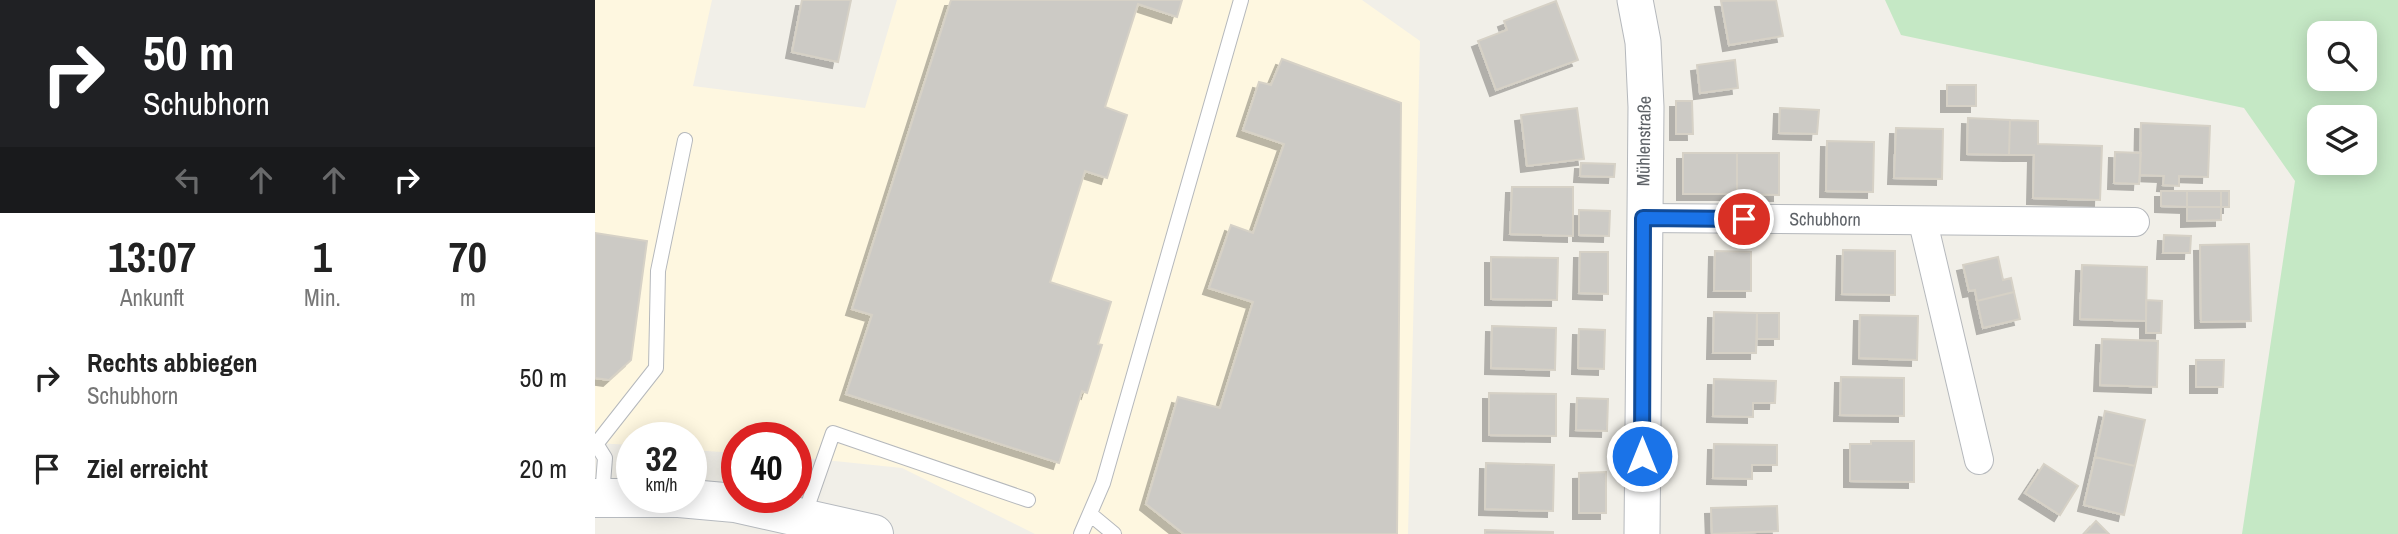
<!DOCTYPE html>
<html lang="de">
<head>
<meta charset="utf-8">
<style>
	body { margin:0; font-family:"Archivo Narrow",sans-serif; background:#f6f6f6; color:#222; height:100vh; display:flex; flex-direction:column; font-size:26px; white-space:nowrap }
	* { box-sizing:border-box; margin:0 }
	p { font-size:23px; color:#767676 }
	.icon { flex:none; width:38px; height:38px; fill:none; stroke:currentColor; stroke-width:2; stroke-linecap:round; stroke-linejoin:round }
	.map { position:relative; flex:1; overflow:hidden }
	.panel { display:flex; flex-direction:column; background:#fff; width:595px }
	.panel>* { flex:none }
	.top-card { background:#202124; color:#fff; overflow:hidden }
	.controls { position:absolute; left:1712px; top:21px; display:grid; gap:14px }
	.controls a { display:grid; place-items:center; width:70px; height:70px; border-radius:14px; background:#fff; box-shadow:0 4px 18px #0003; font-size:35px }
	.speed { position:absolute; left:21px; top:422px; display:flex; gap:14px; font-size:35px; font-weight:700; text-align:center }
	.speed>* { display:grid; place-content:center; width:91px; height:91px; border-radius:50%; background:#fff; box-shadow:0 4px 18px #0003; line-height:1 }
	.speed small { font-size:18px; font-weight:400 }
	.speed .limit { border:10px solid #d22; background:#fff; color:#111 }
	.pin { position:absolute; display:grid; place-items:center; width:60px; height:60px; color:#fff; margin:-30px; border:4px solid #fff; border-radius:50%; box-shadow:0 2px 7px #0007 }
	.me { position:absolute; width:77px; margin:-38px; rotate:0deg; stroke-linejoin:round; filter:drop-shadow(0 0 5px #0008) }
	.turn { display:flex; align-items:center; gap:24px; height:147px; padding:0 28px; font-size:32px }
	.turn .icon { width:91px; height:91px; stroke-width:2.5 }
	.turn b { display:block; font-size:49px; line-height:60px }
	.lanes { display:flex; align-items:center; height:66px; padding:0 28px; background:#0003; justify-content:center; gap:35px; direction:ltr }
	.lanes .off { opacity:.35 }
	.eta { display:flex; justify-content:space-evenly; align-items:center; height:119px; text-align:center }
	.eta b { font-size:42px; font-weight:800; line-height:49px }
	ul { padding:0; list-style:none }
	li { display:flex; align-items:center; gap:21px; height:91px; padding:0 28px }
	li div { flex:1 }
	li b { display:block; font-size:26px }
	li em { font-style:normal }
	main { display:flex; flex:1; min-height:0 }
	.map>svg:first-child { display:block }
</style>
</head>
<body>
<main>
<section class="panel">
<div class="top-card">
<div class="turn"><svg class="icon" aria-label="right" viewBox="0 0 24 24"><path d="M7 20v-9h11M14 6l5 5-5 5"/></svg><div><b>50 m</b>Schubhorn</div></div>
<div class="lanes"><svg class="icon off" aria-label="left" viewBox="0 0 24 24"><path d="M17 20v-9H6M10 6l-5 5 5 5"/></svg><svg class="icon off" aria-label="ahead" viewBox="0 0 24 24"><path d="M12 20V5M6 11l6-6 6 6"/></svg><svg class="icon off" aria-label="ahead" viewBox="0 0 24 24"><path d="M12 20V5M6 11l6-6 6 6"/></svg><svg class="icon" aria-label="right" viewBox="0 0 24 24"><path d="M7 20v-9h11M14 6l5 5-5 5"/></svg></div>
</div>
<div class="eta">
<div><b>13:07</b><p>Ankunft</p></div>
<div><b>1</b><p>Min.</p></div>
<div><b>70</b><p>m</p></div>
</div>
<ul>
<li><svg class="icon" aria-label="right" viewBox="0 0 24 24"><path d="M7 20v-9h11M14 6l5 5-5 5"/></svg><div><b>Rechts abbiegen</b><p>Schubhorn</p></div><em>50 m</em></li>
<li><svg class="icon" aria-label="arrive" viewBox="0 0 24 24"><path d="M6 21V4h12l-3 4 3 4H6"/></svg><div><b>Ziel erreicht</b></div><em>20 m</em></li>
</ul>
</section>
<div class="map">
<svg width="1803" height="534" viewBox="0 0 1803 534">
	<defs>
		<filter id="shadow"><feDropShadow dx="-6" dy="6" stdDeviation="0" flood-color="#0004"/></filter>
	</defs>
	<rect width="100%" height="100%" fill="#f1efe8"/>
	<path fill="#fef7e0" d="M0 0H117L98 86 270 108 302 0H767L825 41 813 534H440L307 468 201 457V438H142V453L96 450V438H37V445L0 443Z"/>
	<path fill="#c5e8c5" fill-rule="evenodd" d="M1290 0H1803V534H1647L1700 181 1649 108 1306 35ZM1724 33H1769V79H1724ZM1724 117H1769V163H1724Z"/>
	<path fill="#cccac5" stroke="#d6d1c6" stroke-width="2" filter="url(#shadow)" d="M207 0H256L243 62 197 52Z
		M356 0H587L582 17 543 4 510 107 532 115 512 178 490 171 455 282 516 302 503 344 507 345 492 393 487 391 464 463 251 394 277 315 257 309Z
		M1181 0 1188 36 1134 45 1126 1Z
		M961 1 983 60 901 90 883 41 912 30 909 21Z
		M687 59 806 103 802 534H589L551 504 583 397 625 408 658 302 614 288 636 225 658 233 689 144 648 130 664 82 676 85Z
		M1140 60 1143 88 1105 93 1102 65Z
		M1352 85H1381V106H1352Z
		M1081 101H1097L1098 134H1081Z
		M982 108 989 159 932 166 926 115Z
		M1185 108 1224 110 1222 134 1184 133Z
		M1373 118 1415 120 1414 155 1372 154Z
		M1415 120 1443 121V144L1507 146 1505 200 1438 198 1439 155H1414Z
		M1546 123 1615 126 1613 177 1584 176V186L1568 185 1569 176 1545 175Z
		M1301 128 1348 129 1347 179 1299 178Z
		M1232 141 1279 142 1278 192 1231 191Z
		M1520 152 1546 153 1544 184 1519 183Z
		M1088 153H1142V194H1088Z
		M1142 153H1184V195L1142 194Z
		M986 163 1020 164 1019 177 985 176Z
		M917 187H978V236L915 234Z
		M1566 191H1592V207L1566 206Z
		M1592 191H1626V207H1592Z
		M1626 191H1634V207H1626Z
		M1592 207H1626V220L1592 221Z
		M984 210 1015 211 1014 236 984 235Z
		M0 233 52 241 36 360 14 380 0 378Z
		M1569 235 1596 236 1595 253H1568Z
		M1654 244 1656 321 1606 322 1605 245Z
		M1248 250 1300 251V295L1247 294Z
		M1120 251 1156 252V291H1119Z
		M985 252H1013V294L984 293Z
		M896 257 963 258 962 300 896 299Z
		M1403 257 1408 280 1416 278 1419 292 1382 301 1380 290 1374 291 1368 265Z
		M1487 265 1552 267 1551 321 1485 319Z
		M1419 292 1425 319 1388 328 1382 301Z
		M1551 300 1567 301 1566 333H1551Z
		M1119 312 1162 313 1161 353H1118Z
		M1162 313H1184V339H1162Z
		M1265 315 1323 316 1322 360 1264 358Z
		M897 326 961 328 960 370 896 368Z
		M984 329 1010 330 1009 369 983 368Z
		M1507 339 1563 341 1562 387 1505 385Z
		M1601 360H1629L1628 387H1601Z
		M1246 377 1309 378V416L1245 415Z
		M1119 379 1181 381 1180 403H1158V417L1118 416Z
		M894 393 961 394V436L894 435Z
		M982 398 1013 399 1012 431 981 430Z
		M1510 411 1550 420 1540 466 1500 457Z
		M1276 441H1319V482L1255 481V444H1276Z
		M1119 444 1182 445V465H1157V479L1118 478Z
		M1500 457 1540 466 1529 515 1489 505Z
		M891 463 959 465 958 511 890 509Z
		M1449 464 1483 486 1465 515 1430 493Z
		M1011 472V513H984V473Z
		M1182 506 1183 531 1117 534 1116 508Z
		M1501 521 1514 534H1489Z
		M890 530 958 532V534H890Z"/>
	<g fill="none" stroke-linecap="round" stroke-linejoin="round">
		<defs>
			<path id="service" d="M0 442 10 458 7 496
				M2 443 61 368 63 271 90 140
				M495 514 519 534
				M209 516 238 433 433 500
				M486 534 508 483 646 0"/>
			<g id="minor">
				<path id="s1" d="M1048 218 1540 222"/>
				<path d="M1328 222 1384 460"/>
			</g>
			<path id="tertiary" d="M1040 0 1048 42 1051 107 1047 534"/>
			<path id="secondary" d="M0 498H84L140 503 279 534"/>
		</defs>
		<use href="#service" stroke="#b5b8bc" stroke-width="16"/>
		<use href="#minor" stroke="#b5b8bc" stroke-width="30"/>
		<use href="#tertiary" stroke="#b5b8bc" stroke-width="37"/>
		<use href="#secondary" stroke="#b6babf" stroke-width="40"/>
		<use href="#service" stroke="#fff" stroke-width="14"/>
		<use href="#minor" stroke="#fff" stroke-width="28"/>
		<use href="#tertiary" stroke="#fff" stroke-width="35"/>
		<use href="#secondary" stroke="#fff" stroke-width="38"/>
	</g>
	<g fill="none" stroke-linecap="round" stroke-linejoin="round">
		<defs>
			<path id="route" d="M1047 456 1048 218 1149 219"/>
		</defs>
		<use href="#route" stroke="#114b97" stroke-width="18"/>
		<use href="#route" stroke="#1a73e8" stroke-width="12"/>
	</g>
	<g text-anchor="middle" stroke-width="7" stroke-linejoin="round" paint-order="stroke">
		<g font-size="18" fill="#5f6368" stroke="#fff">
			<text transform="translate(1049 141) rotate(-89)" y="6">Mühlenstraße</text>
			<text dy="6" stroke="none"><textPath href="#s1" startOffset="182">Schubhorn</textPath></text>
		</g>
	</g>
</svg>
<div class="controls">
<a><svg class="icon" aria-label="search" viewBox="0 0 24 24"><circle cx="10" cy="10" r="6"/><path d="M15 15l6 6"/></svg></a>
<a><svg class="icon" aria-label="layers" viewBox="0 0 24 24"><path d="M12 4l9 5-9 5-9-5zM3 14l9 5 9-5"/></svg></a>
</div>
<div class="speed"><div>32<small>km/h</small></div><div class="limit">40</div></div>
<div class="pin" style="left:1149px;top:219px;background:#d93025"><svg class="icon" aria-label="arrive" viewBox="0 0 24 24"><path d="M6 21V4h12l-3 4 3 4H6"/></svg></div>
<svg class="me" style="left:1047px;top:456px" viewBox="-20 -20 40 40"><circle r="17" fill="#1a73e8" stroke="#fff" stroke-width="3"/><path d="M0-11L8 9 0 5-8 9z" fill="#fff"/></svg>
</div>
</main>
</body>
</html>
